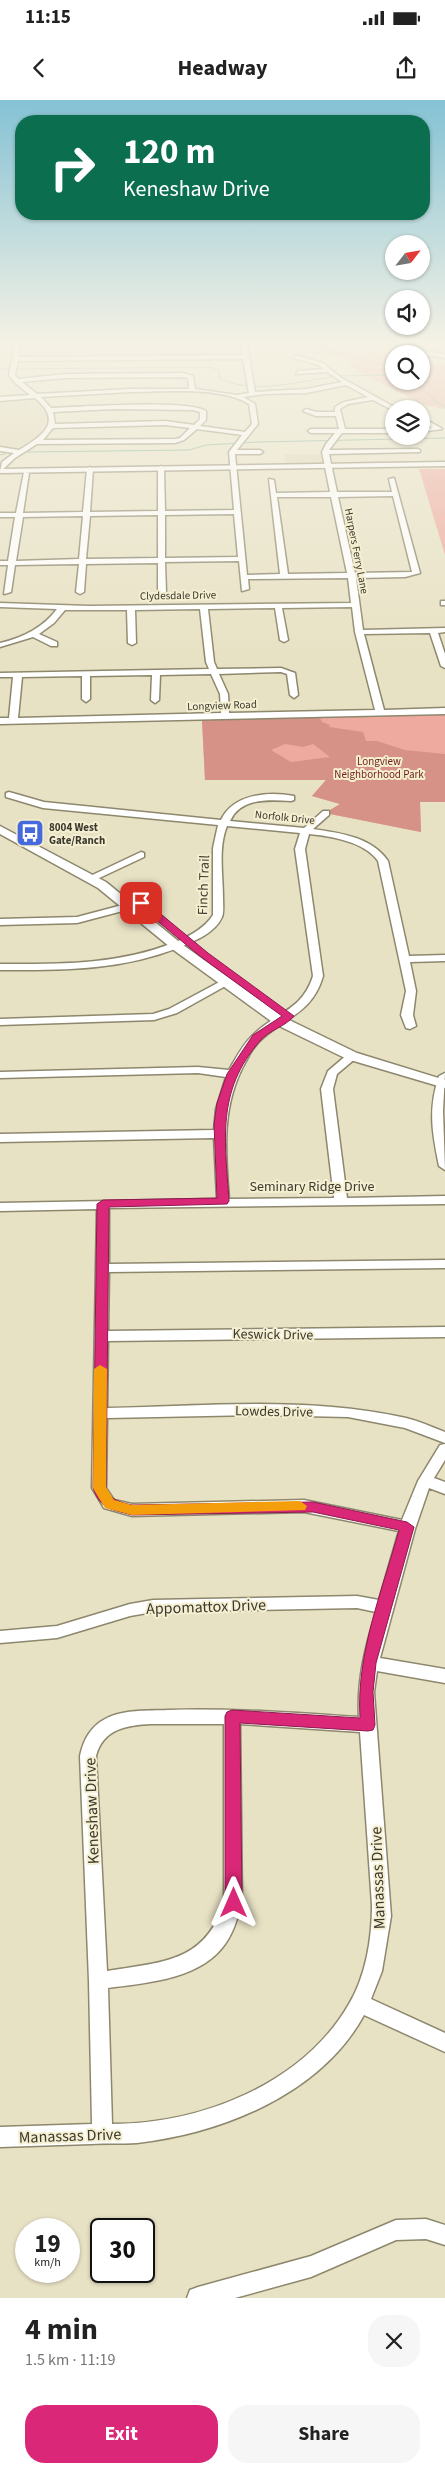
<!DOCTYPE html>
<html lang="en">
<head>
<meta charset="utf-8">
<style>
	body { margin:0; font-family:"Source Sans 3",sans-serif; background:#f6f6f6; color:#222; height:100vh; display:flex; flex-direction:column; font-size:19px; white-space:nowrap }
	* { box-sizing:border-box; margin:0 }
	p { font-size:16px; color:#767676 }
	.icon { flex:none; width:28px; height:28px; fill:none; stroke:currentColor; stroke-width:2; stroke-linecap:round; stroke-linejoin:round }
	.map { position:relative; height:2198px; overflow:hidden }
	.details { display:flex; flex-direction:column; background:#fff; flex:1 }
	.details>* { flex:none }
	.guide { position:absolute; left:15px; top:15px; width:415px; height:105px; border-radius:20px; box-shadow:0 1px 4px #0004; background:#0b6e4f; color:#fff; overflow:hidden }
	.needle { width:32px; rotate:59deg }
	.buttons { position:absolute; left:385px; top:135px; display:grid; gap:10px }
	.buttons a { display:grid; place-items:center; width:45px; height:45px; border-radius:50%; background:#fff; box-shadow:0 1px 4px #0004; font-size:25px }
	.speed { position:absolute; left:15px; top:2118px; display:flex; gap:10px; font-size:25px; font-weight:700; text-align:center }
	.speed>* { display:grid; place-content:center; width:65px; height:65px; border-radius:50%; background:#fff; box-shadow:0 1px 4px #0004; line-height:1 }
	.speed small { font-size:12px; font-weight:400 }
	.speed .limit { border:2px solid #111; border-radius:8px; background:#fff; color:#111 }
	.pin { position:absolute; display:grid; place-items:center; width:42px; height:42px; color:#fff; margin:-21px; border-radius:10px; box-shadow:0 2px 8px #0006 }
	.me { position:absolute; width:55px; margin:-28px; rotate:0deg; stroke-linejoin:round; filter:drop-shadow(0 0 4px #0008) }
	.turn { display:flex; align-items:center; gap:18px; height:105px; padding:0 25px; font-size:22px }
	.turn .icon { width:65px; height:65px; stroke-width:2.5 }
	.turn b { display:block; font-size:35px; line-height:42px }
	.round { display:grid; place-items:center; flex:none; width:52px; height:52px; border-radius:20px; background:#f6f6f6 }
	.headline { display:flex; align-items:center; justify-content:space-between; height:85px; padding:0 25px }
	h1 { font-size:30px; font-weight:700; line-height:38px }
	.primary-button { display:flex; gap:10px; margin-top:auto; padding:10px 25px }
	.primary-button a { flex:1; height:58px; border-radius:20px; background:#db2777; color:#fff; font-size:20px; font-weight:700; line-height:58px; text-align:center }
	.primary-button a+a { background:#f6f6f6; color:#222 }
	.status { display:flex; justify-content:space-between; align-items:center; height:35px; padding:0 25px; background:#fff; direction:ltr }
	.status svg { height:14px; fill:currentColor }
	header { display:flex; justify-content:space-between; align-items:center; height:65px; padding:0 25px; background:#fff; font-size:22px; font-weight:700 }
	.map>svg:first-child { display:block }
</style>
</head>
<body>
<div class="status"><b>11:15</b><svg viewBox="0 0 49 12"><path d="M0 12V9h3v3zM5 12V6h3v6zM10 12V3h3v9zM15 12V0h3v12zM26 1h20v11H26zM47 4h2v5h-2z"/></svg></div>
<header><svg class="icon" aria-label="back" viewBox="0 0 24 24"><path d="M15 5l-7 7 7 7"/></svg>Headway<svg class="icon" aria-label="share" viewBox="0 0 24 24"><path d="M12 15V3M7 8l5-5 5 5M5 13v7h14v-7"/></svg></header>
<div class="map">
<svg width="445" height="2198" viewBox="0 0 445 2198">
	<rect width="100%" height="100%" fill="#e8e2c5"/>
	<path fill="#ddd5b2" d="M30 297 41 307 45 313 47 319 43 329 38 336 18 348 0 347V300Z
		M284 354H321L322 363H285Z"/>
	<path fill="#efaa9f" d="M269 244H352L361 246 383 244 368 248 394 255V281H421V261L445 264V309L424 305 357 271 342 257 269 249Z
		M419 369H445V455Z
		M445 613V702H420L421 732 325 713 340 704 312 696 326 680H205L202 620Z"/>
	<path fill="#d69287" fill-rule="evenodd" d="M319 616 322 622 330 625 329 627 363 632 366 641H377L405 650 445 654V702H420L421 732 325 713 340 704 312 696 326 680H205L202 620ZM285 644 303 647 313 644 330 657 291 662 271 650Z"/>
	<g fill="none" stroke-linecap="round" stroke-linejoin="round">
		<path stroke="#75a78e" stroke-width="1" d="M318 244 336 253 394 267
			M0 269H7
			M20 269 209 267 219 270V278C253 295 295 282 331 277
			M339 276 394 275
			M414 281 435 301 445 307
			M27 352 189 350 206 345 258 342 445 338
			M0 355 5 354"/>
		<defs>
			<path id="minor" d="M15 244H21L18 257 243 255 241 244H247L255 292 306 289 342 282 327 272 296 274 298 271 323 269 319 265 293 258 295 255 323 263 340 277 396 308 392 310 373 300 348 304 340 309 345 329H394V333H342L329 350 418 349 420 350V352L329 354 337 392H392L389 379 394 378 420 473 405 477 356 478 363 530 445 528V532L438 533 445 554V568L441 566 430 533 364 534 384 610 445 608V614L0 624V618H9L13 577H0V573L209 569 206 562 200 509 135 510 136 543 132 545 128 543 127 510H65L54 523 39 534 57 542V546H51L33 537 0 547V543C22 538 43 528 57 509L0 507V503L89 506 351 503 348 478 248 479 249 489 242 491 239 461 165 462 166 492 162 494 158 492V463L86 464 84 492 80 494 76 492 79 464 15 465 11 492 4 494 8 465H0V461H8L15 417H0V413H16L24 372 29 373 23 413 83 412 87 369 90 367 93 369 90 412 158 411V368L161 366 164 368 165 411 234 410 229 352 242 335 197 329 184 340 175 343 37 344 15 358 0 372 2 362 14 353 0 351V347L19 350C42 336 64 322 35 298L0 301V297L30 295 14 282 9 275ZM243 259 249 293 237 295 195 289 193 276 183 273 65 274 18 279 15 275 18 261ZM183 277 188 278 189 289H130L37 294 22 282 65 278ZM346 285 368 297 344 302 335 307V312H316L306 309 303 311 316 316H336L339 329H311L308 331 311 333H335L326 344 322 352 330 392 276 393 274 380 269 379 280 474 247 475 235 354H260L263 352 260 350H237L258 324 255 304 243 297 265 294 306 293ZM130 292C163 292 221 286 249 304L252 324 245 332 200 326 206 320V311C187 299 79 307 51 308L41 297ZM114 309 193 310 200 312V319L194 325 165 321 55 324 53 312ZM165 325 190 328 180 338 175 339 43 340 53 328ZM393 396 412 472 355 473 338 397ZM277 397H331L347 473 288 474ZM234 414 238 457 165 458V415ZM158 415V458L86 459 90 416ZM83 416 79 459 16 461 23 417ZM352 507 355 532 375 610 229 613 228 594 219 574 281 572 287 574 290 595 294 598 298 595 295 573 281 568 217 569 214 562 208 509 275 508 280 540 284 542 288 540 282 508ZM211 574 220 594 221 613 18 618 22 577 82 576V599L86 602 90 599V576L152 575 151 600 155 603 159 600 160 575Z
				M80 244H102L82 247Z
				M386 244 445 254V258L413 253Z
				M421 317 441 328 442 329 421 332V328H432L421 322Z
				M441 501H445V505H441Z
				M9 692 44 702 221 720C233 694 269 691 294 696V700L291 701C269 700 241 697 230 721L304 728 323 711H329V715L313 729C340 733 372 737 388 761L409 856 445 855V861L410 862 416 891 413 915 416 926 410 929 406 928 401 915 406 891 378 761C365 742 331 736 309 734L305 749 323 876C313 911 289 916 264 937 256 943 250 953 246 961 221 1005 225 1051 229 1099L334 1098 321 989 328 971 348 954H356L358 956 356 958 337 974 333 989 347 1098 445 1096V1104L109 1108V1164L445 1160V1168L109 1172 108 1231 445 1227V1237L108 1241 107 1308C206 1306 309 1296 406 1318 419 1321 432 1327 445 1332V1343L405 1328 348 1317 259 1315 107 1318 106 1388 114 1400 132 1404 304 1400 402 1420 418 1381 440 1345 445 1344V1360L434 1378 445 1382V1394L429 1388 415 1429 380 1558 445 1569V1583L377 1571 374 1592 391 1816 382 1871 371 1899 445 1933V1952L364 1915C321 1994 223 2033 137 2043 122 2044 106 2043 91 2044 61 2045 30 2046 0 2047V2027L92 2024 89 1881 80 1656C83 1641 90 1627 105 1619 124 1609 147 1611 168 1610 232 1608 295 1613 359 1617 357 1580 365 1548 376 1512L357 1508 153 1512 130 1516 57 1538 0 1543V1531L57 1526 130 1504 153 1500 357 1496 379 1500 399 1431 304 1412 132 1416 104 1408 92 1388 97 1109 0 1111V1103L217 1099 214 1038 0 1042V1034L214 1030 216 1009 226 977 198 973 0 978V972L198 967 229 970C236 958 243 944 253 935 276 912 302 911 313 876L295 749 300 733 227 726C218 748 223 775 223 798 223 804 224 812 222 817 215 833 195 841 180 847 120 871 63 870 0 870V864C60 864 117 865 173 843 188 837 204 829 213 815V748L218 725 43 708 6 697V693ZM151 1624H224V1803C205 1863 161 1862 107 1871L96 1656C103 1629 127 1625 151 1624ZM240 1624 360 1632 372 1805C372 1838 366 1876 349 1904 303 1984 201 2024 112 2024L108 1888C144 1883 196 1880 222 1848 233 1835 237 1819 242 1803Z
				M141 752 144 753V757L95 780H87L86 778Z
				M130 803 135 806 134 808 77 823 0 825V819L77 817Z
				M225 879 230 882 229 884 177 913 154 920 0 925V919L153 914 169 909Z
				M445 973 443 1011 445 1070 439 1066C432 1032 428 1009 439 976Z
				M426 2119 445 2125V2145L426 2139 396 2140 311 2177 235 2198H187L190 2190 198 2187 311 2156 396 2120Z"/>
			<path id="major" d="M445 362V366L0 373V369Z
				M0 726 106 782 183 845 285 918 357 953 445 980V988L347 959 275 924 175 851 98 788 0 734Z"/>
		</defs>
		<use href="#minor" stroke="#8d876d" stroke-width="3"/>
		<use href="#major" stroke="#8d876d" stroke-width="3"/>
		<use href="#minor" fill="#fff" fill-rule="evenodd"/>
		<use href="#major" fill="#fff" fill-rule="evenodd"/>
	</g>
	<linearGradient id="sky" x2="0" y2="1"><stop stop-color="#84c2d4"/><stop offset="0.44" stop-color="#f5f2e5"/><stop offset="1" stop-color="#f5f2e5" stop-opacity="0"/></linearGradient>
	<rect width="445" height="552" fill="url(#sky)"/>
	<path fill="#db2777" stroke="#8e194d" d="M138 801H145L208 853 294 916C285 927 269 930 260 941 216 991 225 1041 229 1101L227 1104 109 1107 106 1388C111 1401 120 1402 132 1405L313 1402 407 1422 414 1427 376 1563 373 1592 375 1625 373 1630 368 1631 240 1623 242 1803 239 1808 234 1811 228 1808 225 1803V1616L227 1612 232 1610 360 1618C356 1554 382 1492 399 1430L313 1412 132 1415C111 1409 101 1410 93 1388L97 1104 103 1100 217 1098 214 1024 217 1003 227 974 253 935 282 916 201 857 138 805Z"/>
	<path fill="#f59e0b" d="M100 1265 107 1269 106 1387 114 1400 132 1405 300 1401 307 1406 305 1410 132 1415 105 1408 93 1388 94 1269Z"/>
	<defs>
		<symbol id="bus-square" viewBox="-11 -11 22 22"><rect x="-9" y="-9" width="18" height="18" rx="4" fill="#4669db" stroke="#f5efd2"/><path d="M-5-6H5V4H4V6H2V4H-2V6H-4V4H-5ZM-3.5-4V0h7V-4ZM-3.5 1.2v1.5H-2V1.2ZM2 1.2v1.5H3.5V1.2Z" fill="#fff"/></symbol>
	</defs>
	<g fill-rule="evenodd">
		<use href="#bus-square" x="14" y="717" width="32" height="32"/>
	</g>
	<g text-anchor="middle" stroke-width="4" stroke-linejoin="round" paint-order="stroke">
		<g font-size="11" fill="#3b382d" stroke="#f5efd2">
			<text transform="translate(357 451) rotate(79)" y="4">Harpers Ferry Lane</text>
			<text transform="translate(178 495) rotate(-1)" y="4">Clydesdale Drive</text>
			<text transform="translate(222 605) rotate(-2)" y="4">Longview Road</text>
			<text transform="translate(285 717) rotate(6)" y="4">Norfolk Drive</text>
		</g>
		<g font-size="11" fill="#701f18" stroke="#f5efd2">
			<text x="379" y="665">Longview<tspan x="379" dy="13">Neighborhood Park</tspan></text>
		</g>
		<g font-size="11" font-weight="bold" fill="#3b382d" stroke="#f5efd2" text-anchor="start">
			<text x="49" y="731">8004 West<tspan x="49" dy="13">Gate/Ranch</tspan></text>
		</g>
		<g font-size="14" fill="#3b382d" stroke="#f5efd2">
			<text transform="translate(203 785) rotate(-88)" y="5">Finch Trail</text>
			<text x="312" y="1091">Seminary Ridge Drive</text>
			<text transform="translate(273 1234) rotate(1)" y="5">Keswick Drive</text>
			<text transform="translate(274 1311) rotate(1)" y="5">Lowdes Drive</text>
		</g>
		<g font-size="16" fill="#3b382d" stroke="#f5efd2">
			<text transform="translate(206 1506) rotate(-2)" y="6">Appomattox Drive</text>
			<text transform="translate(91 1711) rotate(-92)" y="6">Keneshaw Drive</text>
			<text transform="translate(377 1778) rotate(-92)" y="6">Manassas Drive</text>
			<text transform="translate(70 2035) rotate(-2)" y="6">Manassas Drive</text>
		</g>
	</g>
</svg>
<div class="buttons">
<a><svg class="needle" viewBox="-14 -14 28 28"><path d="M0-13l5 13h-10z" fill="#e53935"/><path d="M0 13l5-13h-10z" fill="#767676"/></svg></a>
<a><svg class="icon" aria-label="sound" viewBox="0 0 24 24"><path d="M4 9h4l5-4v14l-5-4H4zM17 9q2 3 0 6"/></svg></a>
<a><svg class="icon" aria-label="search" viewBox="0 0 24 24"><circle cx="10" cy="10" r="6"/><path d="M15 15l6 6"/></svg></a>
<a><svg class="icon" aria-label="layers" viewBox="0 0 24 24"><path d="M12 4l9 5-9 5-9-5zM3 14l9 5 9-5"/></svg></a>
</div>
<div class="speed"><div>19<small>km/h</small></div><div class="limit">30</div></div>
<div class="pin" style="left:141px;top:803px;background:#d93025"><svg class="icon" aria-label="arrive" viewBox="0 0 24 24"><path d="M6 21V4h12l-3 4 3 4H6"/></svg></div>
<svg class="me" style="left:234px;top:1803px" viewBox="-20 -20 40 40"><path d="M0-17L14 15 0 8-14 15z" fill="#db2777" stroke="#fff" stroke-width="4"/></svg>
<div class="guide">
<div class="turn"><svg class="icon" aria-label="right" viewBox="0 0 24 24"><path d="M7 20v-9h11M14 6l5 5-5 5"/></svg><div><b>120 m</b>Keneshaw Drive</div></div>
</div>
</div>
<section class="details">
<div class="headline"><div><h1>4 min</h1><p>1.5 km · 11:19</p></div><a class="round"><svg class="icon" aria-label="close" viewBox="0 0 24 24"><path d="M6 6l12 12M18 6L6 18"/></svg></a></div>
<div class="primary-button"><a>Exit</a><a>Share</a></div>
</section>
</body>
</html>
